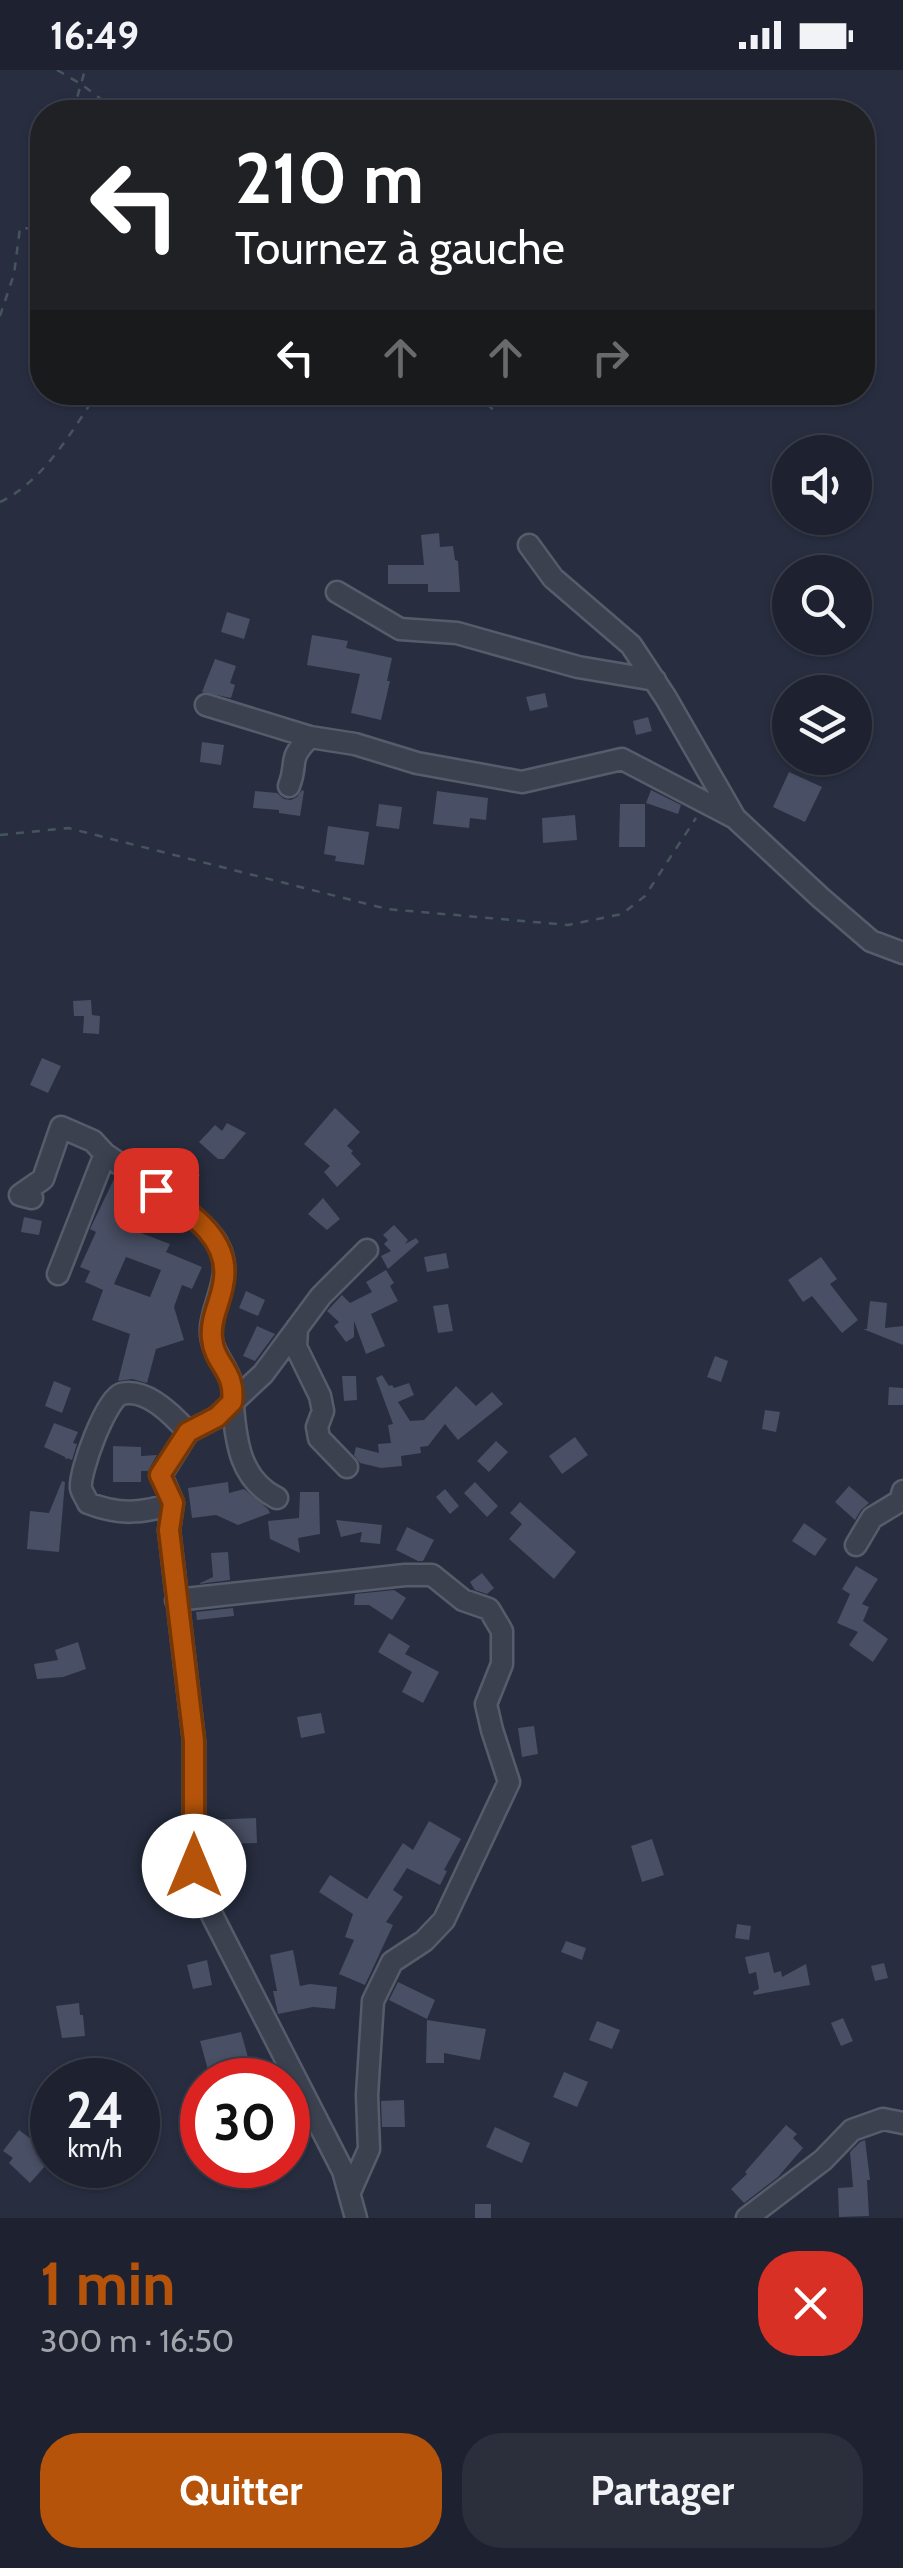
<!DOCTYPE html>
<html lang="fr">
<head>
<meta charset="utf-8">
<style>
	body { margin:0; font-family:Cabin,sans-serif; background:#2b2f3c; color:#f1f3f6; height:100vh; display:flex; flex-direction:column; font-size:38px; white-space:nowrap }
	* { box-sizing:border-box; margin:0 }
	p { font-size:32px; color:#a1a4ab }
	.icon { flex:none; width:55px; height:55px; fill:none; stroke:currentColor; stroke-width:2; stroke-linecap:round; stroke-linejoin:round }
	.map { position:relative; height:2148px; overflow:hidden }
	.sheet { display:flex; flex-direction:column; background:#1e2230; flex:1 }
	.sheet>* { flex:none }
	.hud { position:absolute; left:30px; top:30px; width:845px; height:305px; border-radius:40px; box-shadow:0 2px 8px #0004,0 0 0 2px #3c3f4c; background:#202124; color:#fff; overflow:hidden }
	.buttons { position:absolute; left:772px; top:365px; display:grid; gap:20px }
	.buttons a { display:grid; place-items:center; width:100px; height:100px; border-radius:50%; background:#1e2230; box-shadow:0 2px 8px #0004,0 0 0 2px #3c3f4c; font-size:50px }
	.speed { position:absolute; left:30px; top:1988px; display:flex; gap:20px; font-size:50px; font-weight:700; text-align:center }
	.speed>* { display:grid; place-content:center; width:130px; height:130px; border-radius:50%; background:#1e2230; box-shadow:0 2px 8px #0004,0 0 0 2px #3c3f4c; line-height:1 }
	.speed small { font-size:25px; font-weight:400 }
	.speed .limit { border:15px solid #d22; background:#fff; color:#111 }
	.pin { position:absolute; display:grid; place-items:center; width:85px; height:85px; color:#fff; margin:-42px; border-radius:20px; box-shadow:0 5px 15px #0006 }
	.me { position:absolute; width:110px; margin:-55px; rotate:0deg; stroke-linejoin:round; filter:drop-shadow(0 0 8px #0008) }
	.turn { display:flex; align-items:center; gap:35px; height:210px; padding:0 40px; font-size:45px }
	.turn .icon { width:130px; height:130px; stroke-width:2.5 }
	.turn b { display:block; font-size:70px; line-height:85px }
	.lanes { display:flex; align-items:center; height:95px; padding:0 40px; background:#0003; justify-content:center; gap:50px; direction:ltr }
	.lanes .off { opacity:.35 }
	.round { display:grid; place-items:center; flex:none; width:105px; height:105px; border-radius:40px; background:#2b2f3c }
	.head { display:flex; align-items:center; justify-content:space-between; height:170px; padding:0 40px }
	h1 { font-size:60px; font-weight:700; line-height:75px; color:#b45309 }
	.button { display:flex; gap:20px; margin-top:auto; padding:20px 40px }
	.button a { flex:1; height:115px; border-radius:40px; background:#b45309; color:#fff; font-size:40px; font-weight:700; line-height:115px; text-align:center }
	.button a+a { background:#2b2f3c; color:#f1f3f6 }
	.status { display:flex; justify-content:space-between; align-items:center; height:70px; padding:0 50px; background:#1e2230; direction:ltr }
	.status svg { height:28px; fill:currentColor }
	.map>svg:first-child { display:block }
</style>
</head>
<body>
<div class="status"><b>16:49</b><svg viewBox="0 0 49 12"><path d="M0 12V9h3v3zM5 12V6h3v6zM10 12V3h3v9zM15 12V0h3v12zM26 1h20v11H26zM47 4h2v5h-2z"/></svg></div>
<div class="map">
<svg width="903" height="2148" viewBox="0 0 903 2148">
	<rect width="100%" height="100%" fill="#282e40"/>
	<path fill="#494f64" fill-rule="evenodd" d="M439 463 440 477 453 476 455 490 458 491 460 522H428V514H388V495H424L421 465Z
		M227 542 250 549 244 569 221 562Z
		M312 565 348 571 346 578 392 588 387 611H390L381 650 351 643 360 604 307 595Z
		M215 589 236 596 230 613 235 615 231 628 202 622Z
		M545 623 548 637 530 641 526 627Z
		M648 647 652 661 636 665 633 651Z
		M202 672 224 675 221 695 200 692Z
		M789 702 822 717 805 752 773 737Z
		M302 720 304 721 300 746 279 743V740L253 738 255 721 277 723 284 729 291 730 297 727Z
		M651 720 681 735 678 744 646 733Z
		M437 721 488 728 486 750 470 748 469 758 433 754Z
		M379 734 402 737 399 759 376 756Z
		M620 734H645V777H619Z
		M575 745 577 770 543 773 542 748Z
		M328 756 369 762 364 795 335 791 336 786 324 784Z
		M91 930 92 945 100 946 99 964 83 963 84 946H74L73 931Z
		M42 988 61 996 48 1023 30 1015Z
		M335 1038 360 1062 347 1076 353 1081 351 1083 361 1094 337 1117 324 1102 330 1096 304 1074Z
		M227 1053 246 1063 224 1089H218L199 1072 215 1055 222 1061Z
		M157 1080 200 1105 188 1124 147 1096Z
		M114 1109 140 1124 125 1157 170 1174 166 1182 202 1197 192 1219 182 1215 174 1237 184 1270 156 1279 147 1313 132 1309 118 1311 130 1264 92 1250 103 1220 85 1212 90 1201 80 1197 96 1162 90 1159ZM126 1187 161 1200 150 1227 114 1214Z
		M323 1128 340 1149 327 1160 308 1144Z
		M24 1147 42 1151 39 1165 21 1162Z
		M394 1155 408 1170 405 1174 416 1168 419 1172 388 1199 381 1186 391 1181 384 1174 388 1170 383 1165Z
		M446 1183 449 1198 427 1202 424 1187Z
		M821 1187 837 1209 830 1214 858 1250 842 1263 812 1226 803 1232 788 1210Z
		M386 1200 394 1213 390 1216 398 1231 371 1244 385 1276 366 1284 354 1251V1267L346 1272 334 1256 339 1252 327 1241 342 1225 350 1233 372 1222 366 1212Z
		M246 1221 265 1230 258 1246 239 1238Z
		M870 1231 887 1233 885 1258 903 1256V1275L863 1259H867Z
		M448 1234 453 1261 438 1263 433 1236Z
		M257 1256 275 1264 255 1291 243 1286Z
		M715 1286 728 1291 721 1312 707 1307Z
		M382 1305 389 1316 392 1315 394 1318 409 1313 414 1325 398 1332 410 1351 424 1350 456 1316 476 1336 492 1322 503 1334 458 1370 445 1354 428 1376 420 1377 421 1383 401 1386 402 1396 381 1398 360 1393 354 1385 356 1377 379 1383 378 1374 391 1373 388 1355 393 1354 376 1308Z
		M342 1306H356L357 1330 344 1331Z
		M54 1311 71 1318 62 1343 45 1336Z
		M889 1317 903 1318V1335H888Z
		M765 1340 780 1342 776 1362 762 1359Z
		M54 1353 78 1362 73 1373 77 1374 72 1390 67 1388 66 1390 65 1387 44 1377Z
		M575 1367 588 1385 562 1404 549 1386Z
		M496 1371 508 1382 489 1402 477 1391Z
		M113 1376 141 1377V1386L157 1385 148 1401H141V1412H113Z
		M62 1411 65 1412 59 1482 27 1479 30 1441 49 1443Z
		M228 1412 229 1423 244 1419 268 1439 270 1443 238 1455 216 1445 192 1448 188 1418Z
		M475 1412 498 1436 487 1447 464 1423Z
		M849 1416 869 1433 861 1440 855 1450 835 1432Z
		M445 1419 459 1436 450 1444 436 1427Z
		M300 1422H319L320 1464 298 1468 300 1483 270 1469 268 1451 299 1448Z
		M520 1432 576 1482 554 1509 509 1469 522 1454 510 1443Z
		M336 1450 382 1455 380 1474 360 1472 362 1462 341 1467Z
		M804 1453 827 1469 815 1486 792 1471Z
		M407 1457 434 1470 423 1491H418L396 1480Z
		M228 1482 230 1510 198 1514 213 1507 211 1483Z
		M856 1496 878 1509 862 1534 869 1537 863 1551 888 1569 873 1592 849 1575 858 1562 837 1553 850 1524 842 1519Z
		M482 1503 494 1518 487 1524 475 1520 470 1512Z
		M394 1520 406 1528 392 1550 369 1535H354L355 1524Z
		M233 1538 234 1546 197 1550 196 1542Z
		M389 1563 410 1576 405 1584 439 1602 423 1633 402 1622 412 1602 378 1582Z
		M78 1572 86 1599 63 1607 37 1609 34 1594 58 1590 55 1580Z
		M321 1643 325 1663 301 1668 297 1647Z
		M534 1656 538 1684 522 1687 518 1658Z
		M256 1748 257 1773 224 1774 232 1800 213 1806 208 1790V1750Z
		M429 1751 461 1769 444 1800 447 1801 440 1815 407 1798 393 1820 403 1827 386 1852 393 1855 365 1915 339 1904 354 1870 345 1867 353 1844 319 1822 330 1805 367 1829 403 1773 413 1780Z
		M652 1769 664 1805 642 1812 631 1776Z
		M737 1854 751 1856 749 1870 735 1868Z
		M566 1871 586 1878 582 1890 561 1882Z
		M293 1880 300 1916 310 1914 337 1917 335 1939 313 1937 278 1944 273 1921H277L270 1885Z
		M769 1882 774 1903 781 1901 782 1907 806 1894 810 1915 754 1925 753 1922 759 1919 756 1902 749 1904 745 1887Z
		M207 1890 212 1915 193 1919 187 1895Z
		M884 1893 888 1908 875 1911 871 1896Z
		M398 1912 435 1930 427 1949 389 1930Z
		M79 1933 80 1945H83L85 1966 62 1968 56 1936Z
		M843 1948 853 1971 841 1976 831 1953Z
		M427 1950 486 1959 480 1990 444 1983V1993H426Z
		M597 1951 620 1960 612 1979 589 1970Z
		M241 1962 249 1991 208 2000 200 1971Z
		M68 1991H87L86 2009H68Z
		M564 2002 588 2012 577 2037 553 2027Z
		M404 2030 405 2057H382L381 2031Z
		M786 2055 797 2064 793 2068 803 2078 778 2107 744 2133 731 2119 747 2104 745 2102Z
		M495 2057 530 2073 522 2093 486 2077Z
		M19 2060 40 2076 35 2083 47 2094 30 2113 9 2093 13 2088 3 2081Z
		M865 2070 870 2110H867L869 2146 839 2147 838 2118 853 2117 850 2082 860 2072Z
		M475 2134H491V2148H475Z"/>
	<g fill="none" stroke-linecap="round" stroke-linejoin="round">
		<defs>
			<path id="minor" d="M529 475 553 508 631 575 666 628 735 748 821 828 871 871 903 883
				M337 522 400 559 457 563 578 597 655 610
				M206 635 310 667 355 674 417 693 522 712 622 689 733 747
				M289 716C299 690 286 691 310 667
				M32 1128 20 1125 43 1109 61 1057 93 1071 105 1084
				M58 1204 105 1084C133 1104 204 1146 218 1175 234 1204 214 1228 211 1257 209 1281 226 1293 232 1314 234 1321 232 1329 233 1336 236 1374 241 1410 277 1428
				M297 1258 296 1277 320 1326 323 1341 317 1357 319 1368 347 1397
				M173 1433C143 1444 118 1445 88 1433 86 1428 82 1423 81 1418 79 1402 106 1329 121 1324 146 1317 174 1346 188 1362
				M856 1475 872 1448 900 1431 903 1421
				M176 1530 405 1505H432L463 1530 489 1539 502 1561V1594L486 1634 492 1660 509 1712 444 1850 424 1871 392 1892 373 1931 367 2025 369 2079 350 2122
				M356 2148 343 2101 214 1849 200 1820 194 1796V1671L169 1460 173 1433 161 1405 188 1362 217 1347 263 1304 321 1226 367 1180
				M747 2148 823 2090 852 2060 883 2049 903 2053"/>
		</defs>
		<use href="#minor" stroke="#575c6b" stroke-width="25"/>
		<path stroke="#45565b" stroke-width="2.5" stroke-dasharray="8 8" stroke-linecap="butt" d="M57 0 81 14 118 42
			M73 42 85 0
			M0 246 14 204 20 158 42 159
			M476 322 496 343
			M0 432C44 411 72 361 98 322
			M0 765 68 758 387 839 568 855 622 844 645 826 696 748"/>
		<use href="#minor" stroke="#3c4150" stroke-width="20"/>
	</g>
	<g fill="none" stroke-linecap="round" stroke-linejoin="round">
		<defs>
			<path id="route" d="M156 1120C189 1142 233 1169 223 1215 220 1233 210 1249 212 1268 214 1295 236 1300 232 1332L217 1347 188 1362 160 1405 173 1433 169 1460 194 1671V1796"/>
		</defs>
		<use href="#route" stroke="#753606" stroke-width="25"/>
		<use href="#route" stroke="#b45309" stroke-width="18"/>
	</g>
</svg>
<div class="buttons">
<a><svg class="icon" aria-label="sound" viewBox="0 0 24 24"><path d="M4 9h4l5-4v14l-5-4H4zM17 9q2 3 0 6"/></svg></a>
<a><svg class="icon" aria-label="search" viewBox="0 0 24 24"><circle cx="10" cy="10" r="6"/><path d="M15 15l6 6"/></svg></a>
<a><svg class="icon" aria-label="layers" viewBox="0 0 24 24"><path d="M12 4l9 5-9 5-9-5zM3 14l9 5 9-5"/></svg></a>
</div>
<div class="speed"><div>24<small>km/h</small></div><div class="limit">30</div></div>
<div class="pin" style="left:156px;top:1120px;background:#d93025"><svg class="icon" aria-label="arrive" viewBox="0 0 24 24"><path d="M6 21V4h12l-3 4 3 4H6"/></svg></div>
<svg class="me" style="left:194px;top:1796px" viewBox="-20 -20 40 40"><circle r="19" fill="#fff"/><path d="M0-13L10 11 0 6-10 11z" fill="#b45309"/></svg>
<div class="hud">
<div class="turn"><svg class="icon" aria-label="left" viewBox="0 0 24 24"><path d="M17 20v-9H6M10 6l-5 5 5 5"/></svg><div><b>210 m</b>Tournez à gauche</div></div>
<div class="lanes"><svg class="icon" aria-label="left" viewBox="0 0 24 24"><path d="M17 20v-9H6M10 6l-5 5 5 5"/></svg><svg class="icon off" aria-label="ahead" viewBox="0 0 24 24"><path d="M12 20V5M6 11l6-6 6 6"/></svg><svg class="icon off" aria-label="ahead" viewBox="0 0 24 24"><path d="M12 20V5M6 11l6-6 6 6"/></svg><svg class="icon off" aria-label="right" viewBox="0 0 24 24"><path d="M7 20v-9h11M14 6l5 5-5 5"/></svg></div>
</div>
</div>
<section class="sheet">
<div class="head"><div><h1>1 min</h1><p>300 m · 16:50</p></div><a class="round" style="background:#d93025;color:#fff"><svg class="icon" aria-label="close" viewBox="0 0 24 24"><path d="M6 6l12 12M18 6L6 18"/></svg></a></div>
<div class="button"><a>Quitter</a><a>Partager</a></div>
</section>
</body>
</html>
